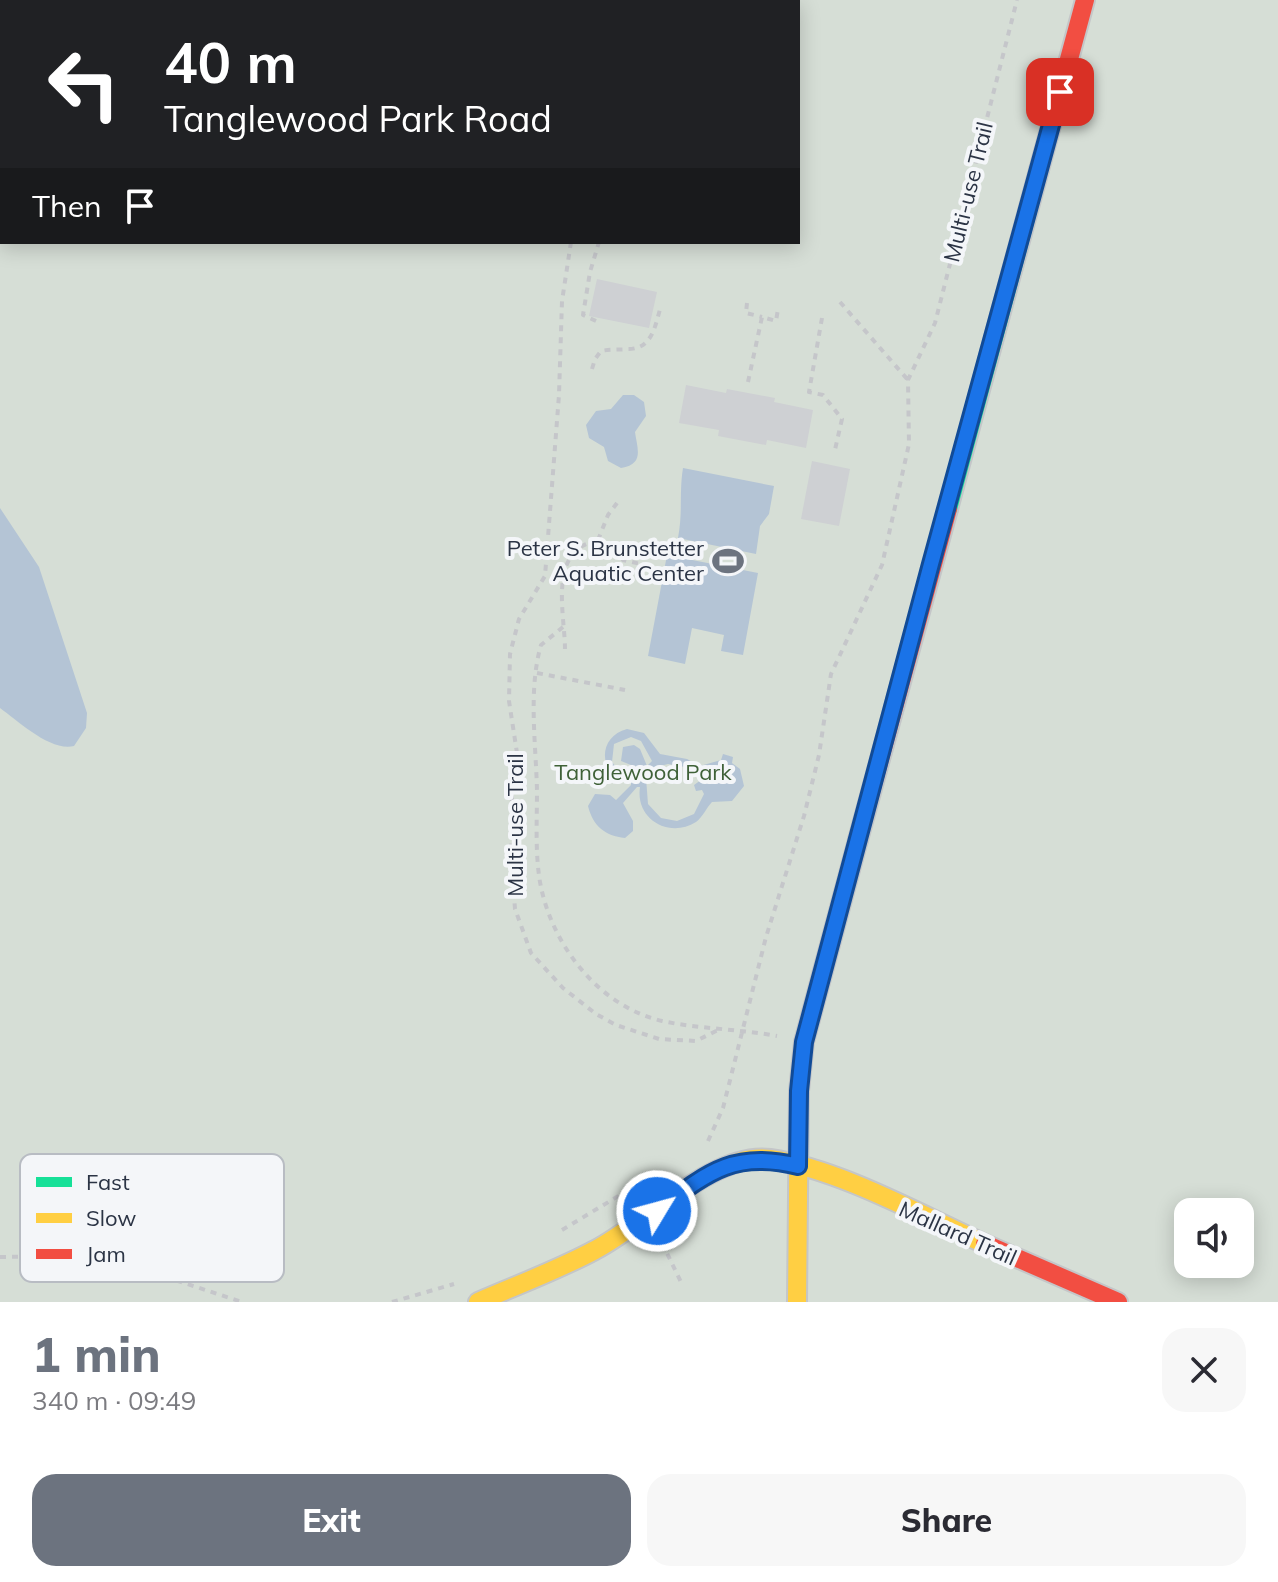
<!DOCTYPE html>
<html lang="en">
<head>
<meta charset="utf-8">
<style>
	body { margin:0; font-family:Mulish,sans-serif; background:#f7f7f7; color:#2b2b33; height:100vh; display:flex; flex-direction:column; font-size:30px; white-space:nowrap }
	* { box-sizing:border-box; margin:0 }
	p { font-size:26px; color:#7c7c81 }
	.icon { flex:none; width:44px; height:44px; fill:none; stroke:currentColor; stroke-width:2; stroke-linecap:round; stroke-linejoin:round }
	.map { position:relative; height:1302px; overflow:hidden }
	.panel { display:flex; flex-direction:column; background:#fff; flex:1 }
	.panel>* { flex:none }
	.guide { position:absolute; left:0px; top:0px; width:800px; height:244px; box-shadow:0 4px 20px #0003; background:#202124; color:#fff; overflow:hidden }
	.tools { position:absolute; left:1174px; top:1198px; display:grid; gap:16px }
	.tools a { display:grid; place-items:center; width:80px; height:80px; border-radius:16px; background:#fff; box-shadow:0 4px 20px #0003; font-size:40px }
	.pin { position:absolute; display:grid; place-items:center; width:68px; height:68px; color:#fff; margin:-34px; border-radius:16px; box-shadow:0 4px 12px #0006 }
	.me { position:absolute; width:88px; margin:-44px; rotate:53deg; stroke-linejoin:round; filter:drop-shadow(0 0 6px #0008) }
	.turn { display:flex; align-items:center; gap:28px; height:168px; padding:0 32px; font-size:36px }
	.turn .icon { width:104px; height:104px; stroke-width:2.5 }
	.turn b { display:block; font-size:56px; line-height:68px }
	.then { display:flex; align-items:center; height:76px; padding:0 32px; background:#0003; gap:16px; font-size:30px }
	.round { display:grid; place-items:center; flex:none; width:84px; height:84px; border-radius:24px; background:#f7f7f7 }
	.head { display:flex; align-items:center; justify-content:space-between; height:136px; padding:0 32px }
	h1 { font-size:48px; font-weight:800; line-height:60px; color:#6c737f }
	.action { display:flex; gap:16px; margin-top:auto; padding:16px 32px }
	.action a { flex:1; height:92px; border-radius:24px; background:#6c737f; color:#fff; font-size:32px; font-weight:800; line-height:92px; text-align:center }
	.action a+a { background:#f7f7f7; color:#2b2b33 }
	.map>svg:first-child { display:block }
</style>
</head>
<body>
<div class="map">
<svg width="1278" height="1302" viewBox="0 0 1278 1302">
	<rect width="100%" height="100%" fill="#e6e8ea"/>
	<path fill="#d6ded6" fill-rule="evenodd" d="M0 0H1278V1302H0ZM2 2H798V242H2ZM1188 1212H1240V1264H1188Z"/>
	<path fill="#b4c4d5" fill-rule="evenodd" d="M623 395H634L644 402 646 416 635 432C637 448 645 464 621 468L608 461 604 447 589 438 586 425 596 411 611 409Z
		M683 468 774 486 769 514 760 526 756 554 678 538C683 512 679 493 683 468Z
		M0 508 39 567 87 713 86 728 74 746C51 752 18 721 0 708Z
		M667 555 758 573 743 655 721 651 724 635 692 628 685 664 648 656Z
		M627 729 644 733 660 754 687 759 700 766 721 760 723 754 733 757 732 763 740 769 744 786 732 801 712 802C706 808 703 817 696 822 669 839 635 819 640 787H637L623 803 633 821V831L625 838C605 836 593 826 588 806L595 794 610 795 616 800 631 785V781L611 774C599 756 605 735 627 729ZM631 737 641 741 652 761 647 766 640 749 634 745 623 747 621 761 641 769 639 776 619 771 612 762 614 744ZM668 764 685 767 700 775 701 780 694 785 696 791 702 790 704 794 694 814 677 821 661 818 648 804 646 778 649 776 656 781 659 776 656 767Z"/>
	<path fill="#ced0d3" d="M597 279 657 292 649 328 589 316Z
		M686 385 726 393 727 389 775 398 774 402 813 410 806 448 767 440 766 445 718 436 719 430 679 423Z
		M812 461 850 469 839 526 801 519Z"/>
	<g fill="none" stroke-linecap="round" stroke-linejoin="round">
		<defs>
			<path id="fast" d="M948 509 1039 170"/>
			<path id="slow" d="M478 1302C517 1285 558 1270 595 1250 644 1225 714 1151 770 1159 839 1169 921 1215 985 1244
				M797 1302 799 1091 804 1042 858 840"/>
			<path id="jam" d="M1039 170 1085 0
				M858 840 948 509
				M985 1244 1118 1302"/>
		</defs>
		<use href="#fast" stroke="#c4c6c8" stroke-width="22"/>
		<use href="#slow" stroke="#c4c6c8" stroke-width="22"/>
		<use href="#jam" stroke="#c4c6c8" stroke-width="22"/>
		<path stroke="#c5c6ca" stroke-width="4" stroke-dasharray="6 6" stroke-linecap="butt" d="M571 242 562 301 559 395 545 576 519 619 510 654 509 701 517 753 512 795 511 855 515 909 531 953 563 988 596 1014 616 1025 659 1039 696 1041 720 1029
			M840 302 908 380
			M747 303 746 313 762 317
			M822 318 809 392 823 395 842 419 834 454
			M596 321 583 315 590 272 599 242
			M592 369 595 359 601 351C610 349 619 350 628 349 653 349 655 325 661 306
			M748 382 762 317 776 321 778 309
			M598 540 608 515 617 503
			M563 627 541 645C528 690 536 744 537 791 537 821 535 852 540 882 551 944 598 1006 662 1021 700 1029 739 1029 777 1036
			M565 649C565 615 547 548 598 541L615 549 623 560 641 564
			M537 673 625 690
			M708 1141 723 1108 766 937 804 816 819 755 831 674 882 565 909 444 908 380 935 323 1017 0
			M562 1230 620 1195
			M662 1243 681 1282
			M0 1257 78 1256 111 1259 242 1302
			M392 1302 454 1284"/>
		<use href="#fast" stroke="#16e098" stroke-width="18"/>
		<use href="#slow" stroke="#ffcf43" stroke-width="18"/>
		<use href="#jam" stroke="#f24e42" stroke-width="18"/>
	</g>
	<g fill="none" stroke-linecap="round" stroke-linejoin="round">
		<defs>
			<path id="route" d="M657 1211C707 1173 733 1150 798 1166L799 1091 804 1042 931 564 1060 92"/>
		</defs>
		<use href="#route" stroke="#114b97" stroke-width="20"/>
		<use href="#route" stroke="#1a73e8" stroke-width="14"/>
	</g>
	<defs>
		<symbol id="stadium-bare" viewBox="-9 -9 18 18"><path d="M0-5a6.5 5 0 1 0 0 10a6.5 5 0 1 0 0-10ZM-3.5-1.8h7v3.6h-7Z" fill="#6c737f" stroke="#f4f6f9" stroke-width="2.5" paint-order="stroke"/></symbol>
	</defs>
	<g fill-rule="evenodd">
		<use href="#stadium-bare" x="706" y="539" width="44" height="44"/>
	</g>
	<g text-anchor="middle" stroke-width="8" stroke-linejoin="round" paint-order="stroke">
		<g font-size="22" fill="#2b3445" stroke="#f4f6f9">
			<text transform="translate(968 192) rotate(-76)" y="8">Multi-use Trail</text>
			<text transform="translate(515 825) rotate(-90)" y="8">Multi-use Trail</text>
			<text transform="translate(958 1233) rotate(24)" y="8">Mallard Trail</text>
		</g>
		<g font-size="22" fill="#2b3445" stroke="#f4f6f9" text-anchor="end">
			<text x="704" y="556">Peter S. Brunstetter<tspan x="704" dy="25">Aquatic Center</tspan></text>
		</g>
		<g font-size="22" fill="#3f6138" stroke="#f4f6f9">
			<text x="643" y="780">Tanglewood Park</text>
		</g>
	</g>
	<rect x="20" y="1154" width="264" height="128" rx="12" fill="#f4f6f9" stroke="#b8bcc3" stroke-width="2"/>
	<rect x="36" y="1177" width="36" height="10" fill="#16e098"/>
	<rect x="36" y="1213" width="36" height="10" fill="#ffcf43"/>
	<rect x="36" y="1249" width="36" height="10" fill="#f24e42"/>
	<g font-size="22" fill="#2b3445">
		<text x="86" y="1190">Fast</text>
		<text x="86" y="1226">Slow</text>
		<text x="86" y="1262">Jam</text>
	</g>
</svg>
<div class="tools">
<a><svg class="icon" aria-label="sound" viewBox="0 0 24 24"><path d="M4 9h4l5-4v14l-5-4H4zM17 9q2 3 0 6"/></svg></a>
</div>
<div class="pin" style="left:1060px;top:92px;background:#d93025"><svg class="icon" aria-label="arrive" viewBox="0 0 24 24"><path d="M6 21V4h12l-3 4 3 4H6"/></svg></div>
<svg class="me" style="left:657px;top:1211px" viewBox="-20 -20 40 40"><circle r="17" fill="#1a73e8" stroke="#fff" stroke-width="3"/><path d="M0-11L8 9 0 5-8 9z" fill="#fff"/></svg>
<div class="guide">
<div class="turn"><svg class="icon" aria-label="left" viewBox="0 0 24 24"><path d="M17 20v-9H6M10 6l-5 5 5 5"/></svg><div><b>40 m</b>Tanglewood Park Road</div></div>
<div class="then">Then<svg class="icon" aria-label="arrive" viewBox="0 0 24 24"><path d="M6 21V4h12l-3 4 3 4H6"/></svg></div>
</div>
</div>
<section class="panel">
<div class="head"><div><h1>1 min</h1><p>340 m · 09:49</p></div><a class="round"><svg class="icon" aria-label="close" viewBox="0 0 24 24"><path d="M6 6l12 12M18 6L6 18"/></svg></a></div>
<div class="action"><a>Exit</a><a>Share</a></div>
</section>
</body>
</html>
